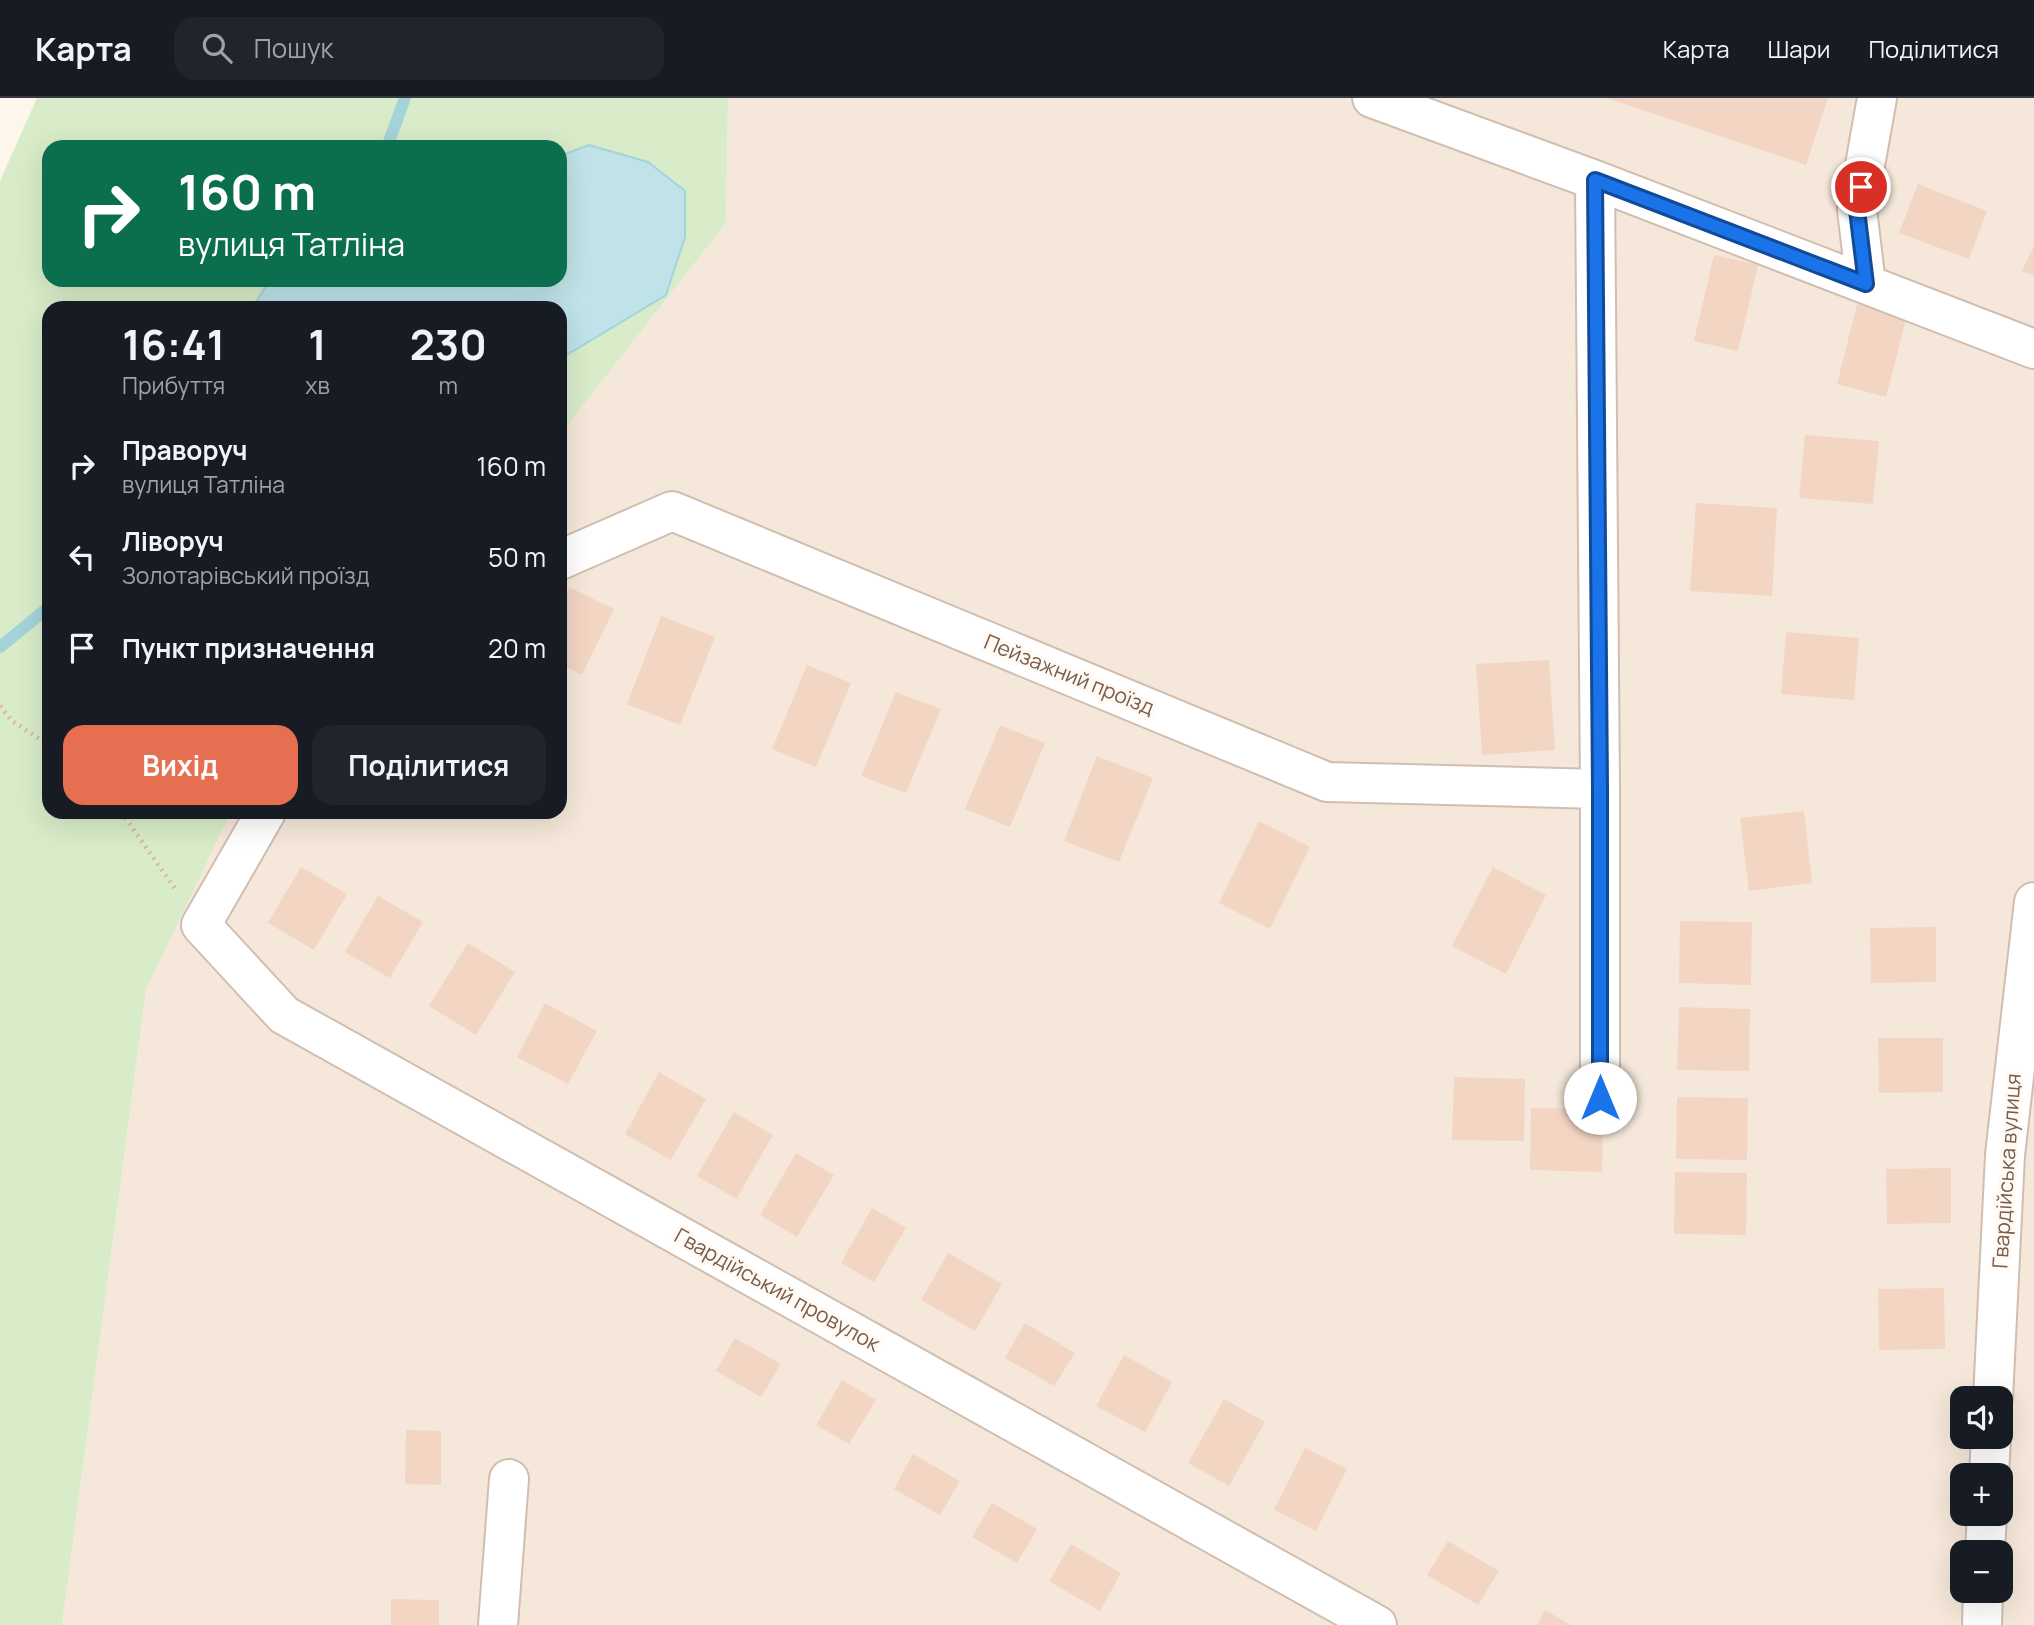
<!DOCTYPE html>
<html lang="uk">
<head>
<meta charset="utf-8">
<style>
	body { margin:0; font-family:Manrope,sans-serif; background:#20242c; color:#f1f3f6; height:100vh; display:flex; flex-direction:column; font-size:26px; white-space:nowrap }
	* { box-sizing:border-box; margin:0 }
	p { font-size:23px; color:#9ea1a6 }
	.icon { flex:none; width:38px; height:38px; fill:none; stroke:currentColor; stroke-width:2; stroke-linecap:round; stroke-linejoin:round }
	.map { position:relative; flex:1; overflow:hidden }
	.sheet { position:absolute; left:42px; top:203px; width:525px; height:518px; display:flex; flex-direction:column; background:#171b24; border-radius:21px; box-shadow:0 7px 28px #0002 }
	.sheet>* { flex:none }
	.banner { position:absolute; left:42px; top:42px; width:525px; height:147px; border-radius:21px; box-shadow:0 7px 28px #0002; background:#0b6e4f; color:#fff; overflow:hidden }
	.buttons { position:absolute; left:1950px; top:1288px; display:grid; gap:14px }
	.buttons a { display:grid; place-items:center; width:63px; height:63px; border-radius:14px; background:#171b24; box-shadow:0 7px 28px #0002; font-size:35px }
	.pin { position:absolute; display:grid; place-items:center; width:60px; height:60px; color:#fff; margin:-30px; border:4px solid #fff; border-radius:50%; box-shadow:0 2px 7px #0007 }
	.me { position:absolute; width:77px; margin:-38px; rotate:0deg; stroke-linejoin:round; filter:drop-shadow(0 0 5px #0008) }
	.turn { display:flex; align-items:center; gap:24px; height:147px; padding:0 21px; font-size:32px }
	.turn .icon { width:91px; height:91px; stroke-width:2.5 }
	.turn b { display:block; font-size:49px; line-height:60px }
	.eta { display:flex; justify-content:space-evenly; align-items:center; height:119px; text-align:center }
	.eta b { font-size:42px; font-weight:700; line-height:49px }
	.action { display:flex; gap:14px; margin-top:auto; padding:14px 21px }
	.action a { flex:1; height:80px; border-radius:21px; background:#e76f51; color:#fff; font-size:28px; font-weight:700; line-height:80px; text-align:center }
	.action a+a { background:#20242c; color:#f1f3f6 }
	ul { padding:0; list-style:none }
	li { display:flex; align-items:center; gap:21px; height:91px; padding:0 21px }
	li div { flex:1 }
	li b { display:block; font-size:26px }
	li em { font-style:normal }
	header { display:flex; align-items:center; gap:42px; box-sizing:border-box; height:98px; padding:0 35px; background:#171b24; border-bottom:2px solid #363941 }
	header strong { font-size:33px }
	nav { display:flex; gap:38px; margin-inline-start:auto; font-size:24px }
	.search { width:490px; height:63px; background:#20242c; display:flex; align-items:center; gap:18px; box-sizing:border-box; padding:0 24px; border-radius:21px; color:#9ea1a6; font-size:26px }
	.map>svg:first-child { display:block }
</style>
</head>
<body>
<header>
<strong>Карта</strong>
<div class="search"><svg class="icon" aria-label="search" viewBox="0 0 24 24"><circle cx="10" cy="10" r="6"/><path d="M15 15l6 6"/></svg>Пошук</div>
<nav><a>Карта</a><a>Шари</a><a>Поділитися</a></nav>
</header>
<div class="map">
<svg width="2034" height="1527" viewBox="0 0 2034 1527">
	<rect width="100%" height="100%" fill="#fdf6ec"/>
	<path fill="#f5e8da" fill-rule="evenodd" d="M728 0H2034V1527H62L146 892 231 714H560V334L570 324 726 125ZM1962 1300H2000V1339H1962ZM1962 1377H2000V1416H1962ZM1962 1454H2000V1493H1962Z"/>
	<path fill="#d8ecc9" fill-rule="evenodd" d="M37 0H728L726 125 570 324 560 334V210H49V714H231L146 892 62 1527H0V83ZM49 49H560V182H49Z"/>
	<path fill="#bfe3e8" stroke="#a5d3da" stroke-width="2" d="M589 47 648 64 685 93V139L666 197 560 261V210H252L270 182H560V58Z"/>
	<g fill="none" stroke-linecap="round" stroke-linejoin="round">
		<path stroke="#a5d3da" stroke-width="12" d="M387 49 405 0
			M0 549 49 509"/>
	</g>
	<path fill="#f3d5c3" d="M1607 0H1828L1806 67Z
		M1918 86 1987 113 1969 161 1899 135Z
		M2034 147V178L2022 173Z
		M1714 157 1758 167 1738 253 1694 243Z
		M1857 206 1907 218 1886 299 1837 286Z
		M1805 337 1879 343 1873 406 1799 400Z
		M1696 405 1777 410 1772 498 1690 493Z
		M569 489 614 511 582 577 560 566V507Z
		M661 518 715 539 680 627 627 606Z
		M1786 534 1859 540 1854 602 1781 596Z
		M1549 562 1555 652 1482 657 1476 566Z
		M807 567 851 585 816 669 772 651Z
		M896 594 941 611 906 695 861 678Z
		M1000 627 1045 645 1010 729 965 711Z
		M1097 658 1153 680 1119 764 1064 743Z
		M1804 713 1812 785 1749 793 1740 720Z
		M1259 723 1310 749 1270 831 1219 805Z
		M301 769 347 796 314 852 268 825Z
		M1493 769 1546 797 1506 876 1452 848Z
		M378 798 423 824 390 880 345 854Z
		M1680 823 1752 824 1751 887 1679 885Z
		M1936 829V884L1871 885 1870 830Z
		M468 845 515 874 476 937 429 908Z
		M545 905 597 933 568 986 517 959Z
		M1679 909 1750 911 1749 973 1677 972Z
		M1878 940H1943V994L1879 995Z
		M659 974 706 1001 671 1062 625 1036Z
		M1454 979 1525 981 1524 1043 1452 1042Z
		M1677 999 1748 1000 1747 1062 1676 1061Z
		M1531 1010 1603 1011 1602 1074 1530 1072Z
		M734 1014 773 1037 736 1101 697 1078Z
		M796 1055 834 1077 797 1139 760 1117Z
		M1951 1070V1125L1887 1126 1886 1071Z
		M1675 1074 1747 1075 1746 1137 1674 1136Z
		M872 1110 906 1130 874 1184 841 1165Z
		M948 1155 1002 1186 975 1233 921 1202Z
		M1944 1190 1945 1251 1879 1252 1878 1191Z
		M1025 1225 1075 1255 1054 1288 1005 1260Z
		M735 1240 781 1266 761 1299 716 1273Z
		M1124 1257 1172 1284 1145 1334 1096 1308Z
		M842 1282 876 1302 849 1346 816 1327Z
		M1224 1301 1265 1324 1229 1388 1188 1365Z
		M406 1332 441 1333V1387L405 1386Z
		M1305 1350 1347 1371 1316 1433 1274 1412Z
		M913 1356 960 1383 940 1417 894 1391Z
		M992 1405 1037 1431 1017 1465 972 1439Z
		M1448 1443 1499 1473 1478 1507 1427 1477Z
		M1071 1446 1121 1475 1100 1513 1049 1483Z
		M391 1501 439 1502V1527H391Z
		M1545 1512 1571 1527H1537Z"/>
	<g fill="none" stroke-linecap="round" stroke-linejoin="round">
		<defs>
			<path id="street" d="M1372 0 1595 82 2034 251
				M1595 82 1600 691V1000
				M1866 186 1857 112 1877 0
				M560 462 672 413 1327 684 1600 691
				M266 714 201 827 284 917 1377 1527
				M1993 1300 2005 1057 2034 804
				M1989 1377 1991 1339
				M1985 1454 1987 1416
				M498 1527 509 1381
				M1982 1527 1983 1493"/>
		</defs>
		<use href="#street" stroke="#d1beb0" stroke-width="42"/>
		<path stroke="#d9b8a5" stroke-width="4.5" stroke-dasharray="2 5" stroke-linecap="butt" d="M0 608 12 623 49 647
			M121 714 176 792"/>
		<use href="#street" stroke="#fff" stroke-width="38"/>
	</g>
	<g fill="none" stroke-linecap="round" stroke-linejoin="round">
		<defs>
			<path id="route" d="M1600 1000V691L1595 82 1866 186 1857 112 1861 89"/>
		</defs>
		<use href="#route" stroke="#114b97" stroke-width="18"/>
		<use href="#route" stroke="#1a73e8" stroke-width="12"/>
	</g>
	<g text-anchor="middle" stroke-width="7" stroke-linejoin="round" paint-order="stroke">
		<g font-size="21" fill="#7a5c4d" stroke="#fffaf3">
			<text transform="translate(1069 577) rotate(22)" y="7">Пейзажний проїзд</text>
			<text transform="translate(2007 1073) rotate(-86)" y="7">Гвардійська вулиця</text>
			<text transform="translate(777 1192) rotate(29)" y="7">Гвардійський провулок</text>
		</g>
	</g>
</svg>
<div class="buttons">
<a><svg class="icon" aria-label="sound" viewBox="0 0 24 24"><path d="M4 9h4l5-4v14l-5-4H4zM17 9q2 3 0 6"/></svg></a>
<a>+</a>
<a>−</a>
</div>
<div class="pin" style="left:1861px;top:89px;background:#d93025"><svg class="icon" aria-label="arrive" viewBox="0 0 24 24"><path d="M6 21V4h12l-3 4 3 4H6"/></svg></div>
<svg class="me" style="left:1600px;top:1000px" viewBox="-20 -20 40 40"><circle r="19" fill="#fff"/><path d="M0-13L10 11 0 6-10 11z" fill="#1a73e8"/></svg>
<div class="banner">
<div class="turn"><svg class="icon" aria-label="right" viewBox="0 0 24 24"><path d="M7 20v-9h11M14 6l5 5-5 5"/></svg><div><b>160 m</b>вулиця Татліна</div></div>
</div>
<section class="sheet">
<div class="eta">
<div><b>16:41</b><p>Прибуття</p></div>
<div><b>1</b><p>хв</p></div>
<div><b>230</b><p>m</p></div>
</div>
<ul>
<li><svg class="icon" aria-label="right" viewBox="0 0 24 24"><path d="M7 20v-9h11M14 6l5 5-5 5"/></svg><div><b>Праворуч</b><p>вулиця Татліна</p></div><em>160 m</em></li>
<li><svg class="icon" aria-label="left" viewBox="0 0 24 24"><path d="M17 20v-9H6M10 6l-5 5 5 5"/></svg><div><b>Ліворуч</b><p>Золотарівський проїзд</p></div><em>50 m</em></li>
<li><svg class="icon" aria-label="arrive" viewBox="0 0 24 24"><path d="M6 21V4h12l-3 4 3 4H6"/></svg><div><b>Пункт призначення</b></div><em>20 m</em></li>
</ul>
<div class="action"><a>Вихід</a><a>Поділитися</a></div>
</section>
</div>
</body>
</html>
